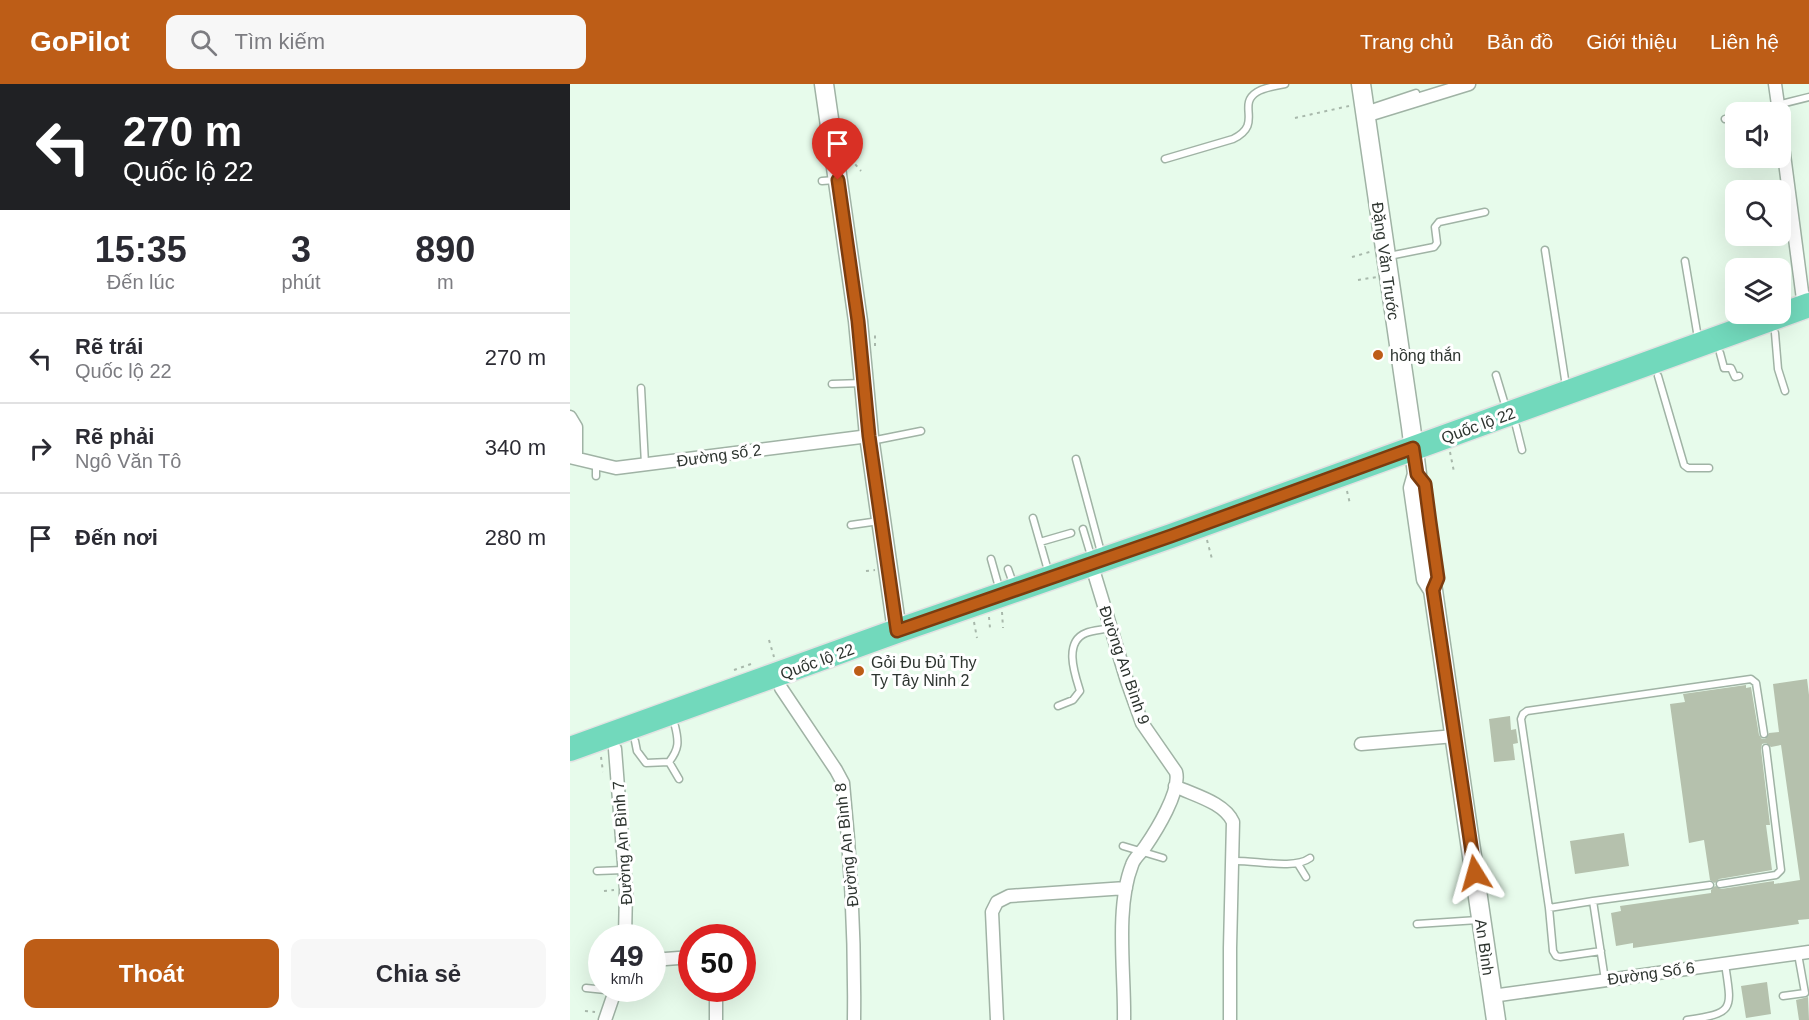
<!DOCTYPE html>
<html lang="vi">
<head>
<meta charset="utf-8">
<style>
	body { margin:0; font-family:Arial,sans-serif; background:#f7f7f7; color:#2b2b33; height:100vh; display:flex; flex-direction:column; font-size:22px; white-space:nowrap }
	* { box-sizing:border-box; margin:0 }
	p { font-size:20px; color:#7c7c81 }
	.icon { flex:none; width:33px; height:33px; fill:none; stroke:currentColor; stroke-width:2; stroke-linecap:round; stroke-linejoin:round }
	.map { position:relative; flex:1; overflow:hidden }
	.details { display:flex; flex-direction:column; background:#fff; width:570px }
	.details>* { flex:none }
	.hud { background:#202124; color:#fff; overflow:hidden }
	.tools { position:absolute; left:1155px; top:18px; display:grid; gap:12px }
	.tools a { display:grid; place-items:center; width:66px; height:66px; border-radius:12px; background:#fff; box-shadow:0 6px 24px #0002; font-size:30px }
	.speed { position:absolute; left:18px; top:840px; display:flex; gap:12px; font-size:30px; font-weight:700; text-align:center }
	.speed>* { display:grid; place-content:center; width:78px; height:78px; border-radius:50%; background:#fff; box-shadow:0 6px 24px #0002; line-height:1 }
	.speed small { font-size:15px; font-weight:400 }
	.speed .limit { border:9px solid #d22; background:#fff; color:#111 }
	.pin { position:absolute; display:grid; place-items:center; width:51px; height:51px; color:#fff; margin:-62px -26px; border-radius:50% 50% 50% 0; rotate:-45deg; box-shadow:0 0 6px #0007 }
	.pin .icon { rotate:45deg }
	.me { position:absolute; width:66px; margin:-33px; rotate:352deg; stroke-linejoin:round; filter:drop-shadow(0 0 4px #0008) }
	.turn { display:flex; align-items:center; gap:21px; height:126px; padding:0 24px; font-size:27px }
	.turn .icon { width:78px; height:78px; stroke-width:2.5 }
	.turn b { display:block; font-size:42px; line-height:51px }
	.eta { display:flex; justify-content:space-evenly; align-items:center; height:102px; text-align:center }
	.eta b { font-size:36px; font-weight:700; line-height:42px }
	.cta { display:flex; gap:12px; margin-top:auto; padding:12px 24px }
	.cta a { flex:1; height:69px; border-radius:12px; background:#bd5d17; color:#fff; font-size:24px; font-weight:700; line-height:69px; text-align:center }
	.cta a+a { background:#f7f7f7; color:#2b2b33 }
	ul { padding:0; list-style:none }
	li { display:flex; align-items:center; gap:18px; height:90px; padding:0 24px; border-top:2px solid #e1e1e2 }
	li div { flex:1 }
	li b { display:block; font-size:22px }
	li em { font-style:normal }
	header { display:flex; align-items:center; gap:36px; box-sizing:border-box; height:84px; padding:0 30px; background:#bd5d17; color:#fff }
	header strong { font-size:28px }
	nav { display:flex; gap:33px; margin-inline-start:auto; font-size:21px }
	.search { width:420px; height:54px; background:#f7f7f7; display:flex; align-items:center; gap:15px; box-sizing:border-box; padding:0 21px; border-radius:12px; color:#7c7c81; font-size:22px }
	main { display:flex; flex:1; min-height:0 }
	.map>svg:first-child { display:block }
</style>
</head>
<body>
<header>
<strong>GoPilot</strong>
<div class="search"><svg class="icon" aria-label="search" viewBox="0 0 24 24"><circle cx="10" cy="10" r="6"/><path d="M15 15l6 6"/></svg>Tìm kiếm</div>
<nav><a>Trang chủ</a><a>Bản đồ</a><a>Giới thiệu</a><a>Liên hệ</a></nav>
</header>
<main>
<section class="details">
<div class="hud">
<div class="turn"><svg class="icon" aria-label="left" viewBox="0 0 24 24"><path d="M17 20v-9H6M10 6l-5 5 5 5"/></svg><div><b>270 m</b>Quốc lộ 22</div></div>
</div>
<div class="eta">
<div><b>15:35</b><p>Đến lúc</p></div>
<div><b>3</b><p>phút</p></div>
<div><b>890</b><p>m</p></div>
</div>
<ul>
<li><svg class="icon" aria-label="left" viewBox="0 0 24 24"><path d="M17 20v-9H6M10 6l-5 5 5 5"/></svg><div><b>Rẽ trái</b><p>Quốc lộ 22</p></div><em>270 m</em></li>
<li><svg class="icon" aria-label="right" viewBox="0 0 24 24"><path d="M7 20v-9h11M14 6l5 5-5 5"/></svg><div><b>Rẽ phải</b><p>Ngô Văn Tô</p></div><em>340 m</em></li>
<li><svg class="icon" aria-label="arrive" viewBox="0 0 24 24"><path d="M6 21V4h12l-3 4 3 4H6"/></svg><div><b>Đến nơi</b></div><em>280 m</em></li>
</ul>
<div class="cta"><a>Thoát</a><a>Chia sẻ</a></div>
</section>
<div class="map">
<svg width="1239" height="936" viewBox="0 0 1239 936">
	<rect width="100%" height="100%" fill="#e7fbeb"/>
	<path fill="#b5c1ad" d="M1237 595 1239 611V835L1228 836 1229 840 1063 864V859L1046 862 1041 829 1051 827 1050 822 1141 809V806L1145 802 1151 805 1204 797V800L1230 796 1211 661 1201 663 1196 659 1192 660 1191 665 1200 741H1196L1202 786 1149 795 1145 799 1140 796 1134 756 1119 759 1100 620 1115 618 1113 610 1176 601V604L1181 603 1189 651 1192 655H1195L1199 649 1209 648 1203 600Z
		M940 632 941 646 946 645 948 659 943 660 945 676 924 678 919 635Z
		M1054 749 1059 782 1005 790 1000 757Z
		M1197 898 1201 930 1176 934 1171 902Z
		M1238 913 1239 936H1229L1226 916Z"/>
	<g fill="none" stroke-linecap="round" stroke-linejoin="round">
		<defs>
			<path id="lane" d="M798 25 846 9
				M1179 28 1239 13
				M1155 35 1166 32
				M595 75 663 55C694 40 666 21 687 8 695 3 706 2 715 0
				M252 97 265 96
				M975 166 996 302
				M819 172 864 163 867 159 865 143 869 138 915 128
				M1115 177 1128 254
				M1205 249 1208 285 1215 307
				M1150 269 1154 284H1161L1165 293 1169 292
				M926 291 936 324
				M1088 292 1114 381 1118 384H1139
				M262 300 293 299
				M71 304 75 380
				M946 342 952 366
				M301 357 351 347
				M506 375 532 472
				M26 380V392
				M463 434 479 490
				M281 441 309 437
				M513 445 522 475
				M470 458 501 449
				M421 475 430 507
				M438 485 444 502
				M488 622 503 616 510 607C505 591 493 558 516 549 523 546 532 546 540 544
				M65 657 67 667 76 679 99 678C109 665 109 658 105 642
				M99 678 109 695
				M553 762 593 774
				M663 777C684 776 724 786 740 774
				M728 780 736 793
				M27 787 54 786
				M1150 800 1206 791 1211 786 1196 664
				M1023 817 979 824 951 635 953 630 957 627 1181 595 1186 599 1194 650
				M979 824 983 867 986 872 990 873 1031 867
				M847 840 908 836
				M1035 896 1023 817 1140 801
				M16 904 45 907
				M1213 912 1235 909 1228 870
				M1117 936C1165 929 1162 926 1155 880"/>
			<path id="street" d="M1205 0 1209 28
				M795 32 899 0
				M1210 40 1234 223
				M0 333 6 343V374
				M0 373 46 384 299 352
				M525 492 557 597 572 639 606 688C611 707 586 747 575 763 571 769 564 774 562 781 545 824 555 890 554 936
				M211 604 266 686 273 699C281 778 285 857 284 936
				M791 660 885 652
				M45 665 56 805 55 854
				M605 702C623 711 654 718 663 738L660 864V936
				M82 876 122 873
				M922 912 1239 868
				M35 936 46 904
				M146 936V904
				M427 936 422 828 427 818 439 812 556 804"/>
			<path id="secondary" d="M254 0 288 237 299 352 327 547
				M791 0 841 343 847 390 843 404 856 495 863 506 926 936"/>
			<path id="highway" d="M0 665 327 547 601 452 1239 221"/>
		</defs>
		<use href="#lane" stroke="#a0b3a5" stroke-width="9"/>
		<use href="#street" stroke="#a0b3a5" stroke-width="15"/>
		<use href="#secondary" stroke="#a0b3a5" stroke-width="21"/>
		<use href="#highway" stroke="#e2e3e2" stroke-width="27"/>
		<path stroke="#a8b8ab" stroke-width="2" stroke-dasharray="3 4.5" stroke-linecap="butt" d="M725 34 779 22
			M278 79 285 80 291 87
			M782 173 803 167
			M788 196 807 193
			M305 262V251
			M880 368 884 388
			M777 407 780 420
			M637 456 642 475
			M296 487 305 486
			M432 528 433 544
			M419 533 420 544
			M404 538 407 554
			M199 556 204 573
			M164 586 184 579
			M31 673 33 688
			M34 807 44 806
			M15 927 25 928"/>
		<use href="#lane" stroke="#fff" stroke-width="6"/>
		<use href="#street" stroke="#fff" stroke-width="12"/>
		<use href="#secondary" stroke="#fff" stroke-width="18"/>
		<use href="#highway" stroke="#72d9bc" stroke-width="24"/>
	</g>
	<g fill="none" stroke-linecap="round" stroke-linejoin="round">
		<defs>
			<path id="route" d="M268 96 288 237 299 352 327 547 601 452 843 364 847 390 855 400 860 438 868 494 863 506 905 789"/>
		</defs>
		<use href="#route" stroke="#7b3c0f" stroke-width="15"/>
		<use href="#route" stroke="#bd5d17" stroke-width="10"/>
	</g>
	<g fill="#bd5d17" stroke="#fff" stroke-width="2">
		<circle cx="808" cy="271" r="6"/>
		<circle cx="289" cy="587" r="6"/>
	</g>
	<g text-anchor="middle" stroke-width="6" stroke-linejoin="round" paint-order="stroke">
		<g font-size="16" fill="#2d342f" stroke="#fff">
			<text transform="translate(816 177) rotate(82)" y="6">Đặng Văn Trước</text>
			<text transform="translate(908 341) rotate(-20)" y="6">Quốc lộ 22</text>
			<text transform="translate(149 371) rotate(-8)" y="6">Đường số 2</text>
			<text transform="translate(247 577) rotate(-20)" y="6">Quốc lộ 22</text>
			<text transform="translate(555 581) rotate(71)" y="6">Đường An Bình 9</text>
			<text transform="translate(52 759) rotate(-94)" y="6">Đường An Bình 7</text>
			<text transform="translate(276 761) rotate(-96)" y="6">Đường An Bình 8</text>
			<text transform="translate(915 863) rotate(82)" y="6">An Bình</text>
			<text transform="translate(1081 889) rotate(-8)" y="6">Đường Số 6</text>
		</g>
		<g font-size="16" fill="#2d342f" stroke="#fff" text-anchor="start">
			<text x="820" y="277">hồng thắn</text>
			<text x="301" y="584">Gỏi Đu Đủ Thy<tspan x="301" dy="18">Ty Tây Ninh 2</tspan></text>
		</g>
	</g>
</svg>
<div class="tools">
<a><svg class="icon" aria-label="sound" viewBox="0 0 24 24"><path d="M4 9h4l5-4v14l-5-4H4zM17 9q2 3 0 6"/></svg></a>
<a><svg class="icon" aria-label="search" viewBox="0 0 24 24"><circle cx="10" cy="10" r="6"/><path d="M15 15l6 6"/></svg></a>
<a><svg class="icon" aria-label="layers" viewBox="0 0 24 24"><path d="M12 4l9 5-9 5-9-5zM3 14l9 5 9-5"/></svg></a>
</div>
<div class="speed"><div>49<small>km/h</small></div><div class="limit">50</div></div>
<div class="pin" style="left:268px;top:96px;background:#d93025"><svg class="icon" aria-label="arrive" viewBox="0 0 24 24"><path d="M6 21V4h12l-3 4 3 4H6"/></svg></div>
<svg class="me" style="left:905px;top:789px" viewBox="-20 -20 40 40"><path d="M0-17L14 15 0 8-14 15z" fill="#bd5d17" stroke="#fff" stroke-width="4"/></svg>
</div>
</main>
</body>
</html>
